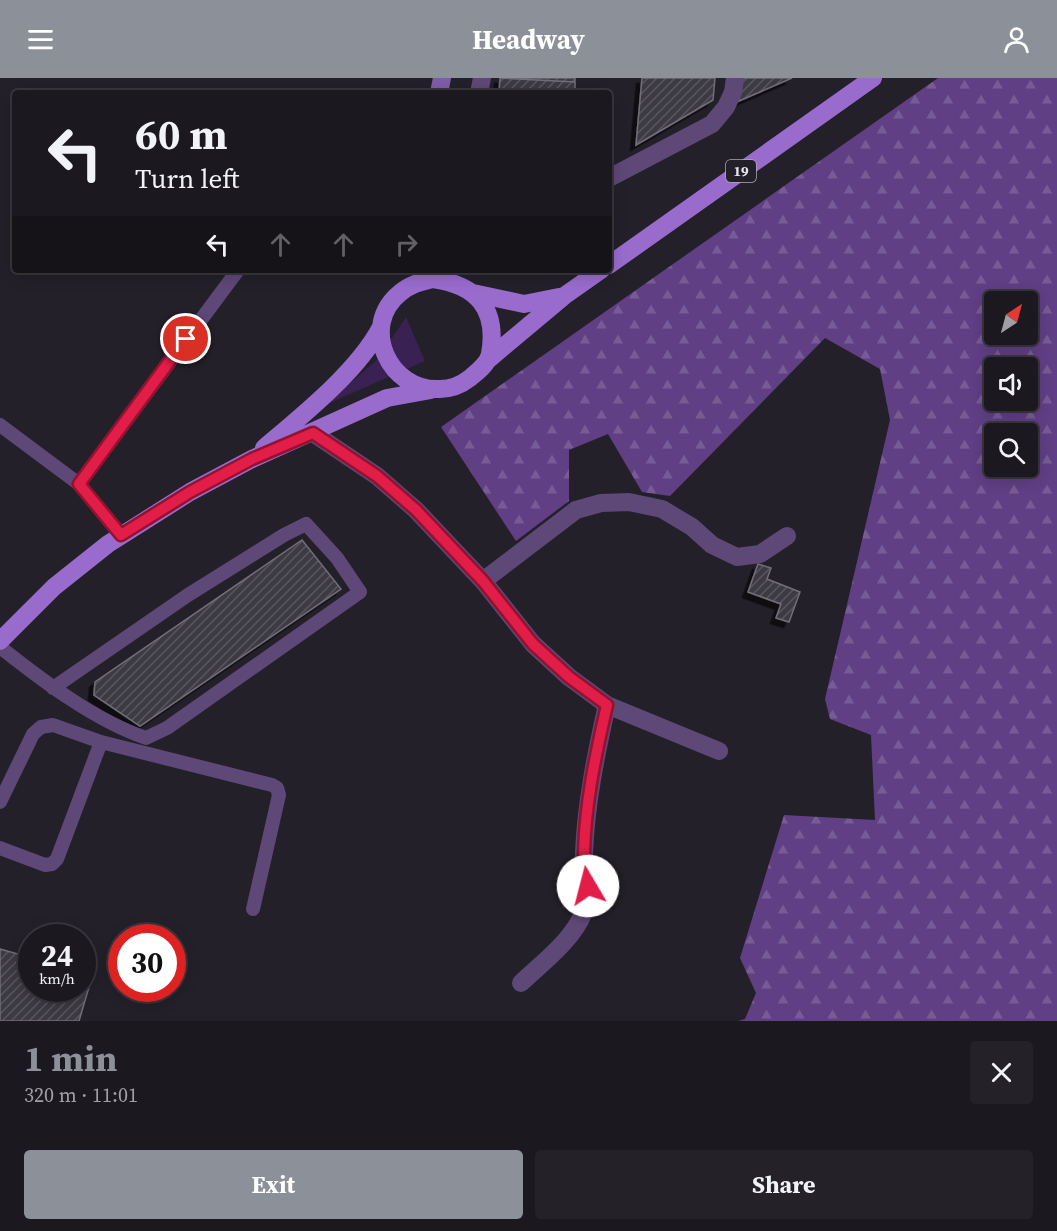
<!DOCTYPE html>
<html lang="en">
<head>
<meta charset="utf-8">
<style>
	body { margin:0; font-family:"Source Serif 4",serif; background:#242128; color:#f1f3f6; height:100vh; display:flex; flex-direction:column; font-size:22px; white-space:nowrap }
	* { box-sizing:border-box; margin:0 }
	p { font-size:20px; color:#a0a0a4 }
	.icon { flex:none; width:33px; height:33px; fill:none; stroke:currentColor; stroke-width:2; stroke-linecap:round; stroke-linejoin:round }
	.map { position:relative; height:943px; overflow:hidden }
	.details { display:flex; flex-direction:column; background:#1b181f; flex:1 }
	.details>* { flex:none }
	.hud { position:absolute; left:12px; top:12px; width:600px; height:183px; border-radius:6px; box-shadow:0 3px 15px #0003,0 0 0 2px #39373d; background:#1b181f; color:#f1f3f6; overflow:hidden }
	.needle { width:39px; rotate:36deg }
	.buttons { position:absolute; left:984px; top:213px; display:grid; gap:12px }
	.buttons a { display:grid; place-items:center; width:54px; height:54px; border-radius:6px; background:#1b181f; box-shadow:0 3px 15px #0003,0 0 0 2px #39373d; font-size:30px }
	.speed { position:absolute; left:18px; top:846px; display:flex; gap:12px; font-size:30px; font-weight:700; text-align:center }
	.speed>* { display:grid; place-content:center; width:78px; height:78px; border-radius:50%; background:#1b181f; box-shadow:0 3px 15px #0003,0 0 0 2px #39373d; line-height:1 }
	.speed small { font-size:15px; font-weight:400 }
	.speed .limit { border:9px solid #d22; background:#fff; color:#111 }
	.pin { position:absolute; display:grid; place-items:center; width:51px; height:51px; color:#fff; margin:-26px; border:3px solid #fff; border-radius:50%; box-shadow:0 2px 6px #0007 }
	.me { position:absolute; width:66px; margin:-33px; rotate:352deg; stroke-linejoin:round; filter:drop-shadow(0 0 4px #0008) }
	.turn { display:flex; align-items:center; gap:21px; height:126px; padding:0 24px; font-size:27px }
	.turn .icon { width:78px; height:78px; stroke-width:2.5 }
	.turn b { display:block; font-size:42px; line-height:51px }
	.lanes { display:flex; align-items:center; height:57px; padding:0 24px; background:#0003; justify-content:center; gap:30px; direction:ltr }
	.lanes .off { opacity:.35 }
	.round { display:grid; place-items:center; flex:none; width:63px; height:63px; border-radius:6px; background:#242128 }
	.headline { display:flex; align-items:center; justify-content:space-between; height:102px; padding:0 24px }
	h1 { font-size:36px; font-weight:700; line-height:45px; color:#8c9099 }
	.button { display:flex; gap:12px; margin-top:auto; padding:12px 24px }
	.button a { flex:1; height:69px; border-radius:6px; background:#8c9099; color:#fff; font-size:24px; font-weight:700; line-height:69px; text-align:center }
	.button a+a { background:#242128; color:#f1f3f6 }
	header { display:flex; justify-content:space-between; align-items:center; height:78px; padding:0 24px; background:#8c9099; color:#fff; font-size:27px; font-weight:700 }
	.map>svg:first-child { display:block }
</style>
</head>
<body>
<header><svg class="icon" aria-label="menu" viewBox="0 0 24 24"><path d="M4 6h16M4 12h16M4 18h16"/></svg>Headway<svg class="icon" aria-label="person" viewBox="0 0 24 24"><circle cx="12" cy="8" r="4"/><path d="M4 21q1-7 8-7t8 7"/></svg></header>
<div class="map">
<svg width="1057" height="943" viewBox="0 0 1057 943">
	<defs>
		<pattern id="forest-firs" width="22" height="20" patternUnits="userSpaceOnUse" patternTransform="scale(1.5)"><rect width="22" height="20" fill="#603f85"/><path d="M5 1l3.5 6h-7zM16 11l3.5 6h-7z" fill="#775b96"/></pattern>
		<pattern id="building-hatch" width="6" height="6" patternUnits="userSpaceOnUse" patternTransform="scale(1.5)"><rect width="6" height="6" fill="#3e3a43"/><path d="M-1 1l2-2M0 6l6-6M5 7l2-2" fill="none" stroke="#5a565e"/></pattern>
		<filter id="shadow"><feDropShadow dx="-5.5" dy="5.5" stdDeviation="0" flood-color="#0009"/></filter>
	</defs>
	<rect width="100%" height="100%" fill="#242029"/>
	<path fill="#392153" d="M406 239 425 283 325 327 379 280Z"/>
	<path fill="url(#forest-firs)" fill-rule="evenodd" d="M938 0H1057V943H738L745 941 756 915 740 880 784 737 875 742 871 657 830 641 825 621 890 342 880 291 825 260 670 418 642 414 608 356 569 372V423L516 463 441 349ZM994 224H1028V256H994ZM994 290H1028V322H994ZM994 356H1028V388H994Z"/>
	<path fill="url(#building-hatch)" stroke="#726e79" stroke-width="1.5" filter="url(#shadow)" d="M500 0 575 4V15H499Z
		M500 0H575V4Z
		M642 0H715L713 22 636 67Z
		M741 0H792L739 23Z
		M302 462 341 511 140 648 94 617 95 604Z
		M758 486 771 490 767 501 800 514 789 544 776 540 781 526 748 514Z
		M0 871 32 880V910H82V896L92 899 79 943H0Z"/>
	<g fill="none" stroke-linecap="round" stroke-linejoin="round">
		<path stroke="#5e4877" stroke-width="14" d="M0 347 79 406 121 457
			M79 406 238 192
			M0 569C43 603 94 642 146 660L167 650 360 514 337 480 306 446 284 457 188 517 53 610
			M0 724 33 656 41 649 53 647 101 664 272 707 277 710 279 717 253 831
			M0 770 45 787 52 786 57 781 101 664"/>
		<path stroke="#5e4877" stroke-width="18" d="M479 15 482 0
			M609 100 712 46 726 29 733 14 735 0
			M313 355 377 398 416 432 483 503 533 566 569 599 607 627 719 673
			M483 503 576 432 601 425 629 424 662 431 692 449 712 467 737 479 760 476 787 458
			M521 905C543 884 572 863 584 834 592 814 583 795 584 775 586 725 596 676 607 627"/>
		<path stroke="#7f5ca8" stroke-width="18" d="M439 15 442 0"/>
		<path stroke="#996bcd" stroke-width="18" d="M609 187 873 0
			M433 201C477 207 498 231 490 276 488 286 477 294 470 300 461 307 451 311 440 311 389 314 359 248 400 215 410 206 421 204 433 201Z
			M473 215 524 226 559 219
			M489 281 564 218 601 192
			M264 370C303 337 358 293 381 249
			M0 563 54 509 108 466 190 414 252 381 387 320 431 312"/>
	</g>
	<g fill="none" stroke-linecap="round" stroke-linejoin="round">
		<defs>
			<path id="route" d="M186 261 79 406 121 457 190 414 252 381 313 355 377 398 416 432 483 503 533 566 569 599 607 627C596 675 585 725 584 776 583 786 586 798 588 808"/>
		</defs>
		<use href="#route" stroke="#92132f" stroke-width="15"/>
		<use href="#route" stroke="#e11d48" stroke-width="10"/>
	</g>
	<g text-anchor="middle" stroke-width="5" stroke-linejoin="round" paint-order="stroke">
		<rect fill="#242029" stroke="#adabb2" stroke-width="1.5" x="726" y="82" width="30" height="22" rx="4.5"/>
		<g font-size="14" font-weight="bold" fill="#e8e6ec">
			<text x="741" y="98">19</text>
		</g>
	</g>
</svg>
<div class="buttons">
<a><svg class="needle" viewBox="-14 -14 28 28"><path d="M0-13l5 13h-10z" fill="#e53935"/><path d="M0 13l5-13h-10z" fill="#a0a0a4"/></svg></a>
<a><svg class="icon" aria-label="sound" viewBox="0 0 24 24"><path d="M4 9h4l5-4v14l-5-4H4zM17 9q2 3 0 6"/></svg></a>
<a><svg class="icon" aria-label="search" viewBox="0 0 24 24"><circle cx="10" cy="10" r="6"/><path d="M15 15l6 6"/></svg></a>
</div>
<div class="speed"><div>24<small>km/h</small></div><div class="limit">30</div></div>
<div class="pin" style="left:186px;top:261px;background:#d93025"><svg class="icon" aria-label="arrive" viewBox="0 0 24 24"><path d="M6 21V4h12l-3 4 3 4H6"/></svg></div>
<svg class="me" style="left:588px;top:808px" viewBox="-20 -20 40 40"><circle r="19" fill="#fff"/><path d="M0-13L10 11 0 6-10 11z" fill="#e11d48"/></svg>
<div class="hud">
<div class="turn"><svg class="icon" aria-label="left" viewBox="0 0 24 24"><path d="M17 20v-9H6M10 6l-5 5 5 5"/></svg><div><b>60 m</b>Turn left</div></div>
<div class="lanes"><svg class="icon" aria-label="left" viewBox="0 0 24 24"><path d="M17 20v-9H6M10 6l-5 5 5 5"/></svg><svg class="icon off" aria-label="ahead" viewBox="0 0 24 24"><path d="M12 20V5M6 11l6-6 6 6"/></svg><svg class="icon off" aria-label="ahead" viewBox="0 0 24 24"><path d="M12 20V5M6 11l6-6 6 6"/></svg><svg class="icon off" aria-label="right" viewBox="0 0 24 24"><path d="M7 20v-9h11M14 6l5 5-5 5"/></svg></div>
</div>
</div>
<section class="details">
<div class="headline"><div><h1>1 min</h1><p>320 m · 11:01</p></div><a class="round"><svg class="icon" aria-label="close" viewBox="0 0 24 24"><path d="M6 6l12 12M18 6L6 18"/></svg></a></div>
<div class="button"><a>Exit</a><a>Share</a></div>
</section>
</body>
</html>
